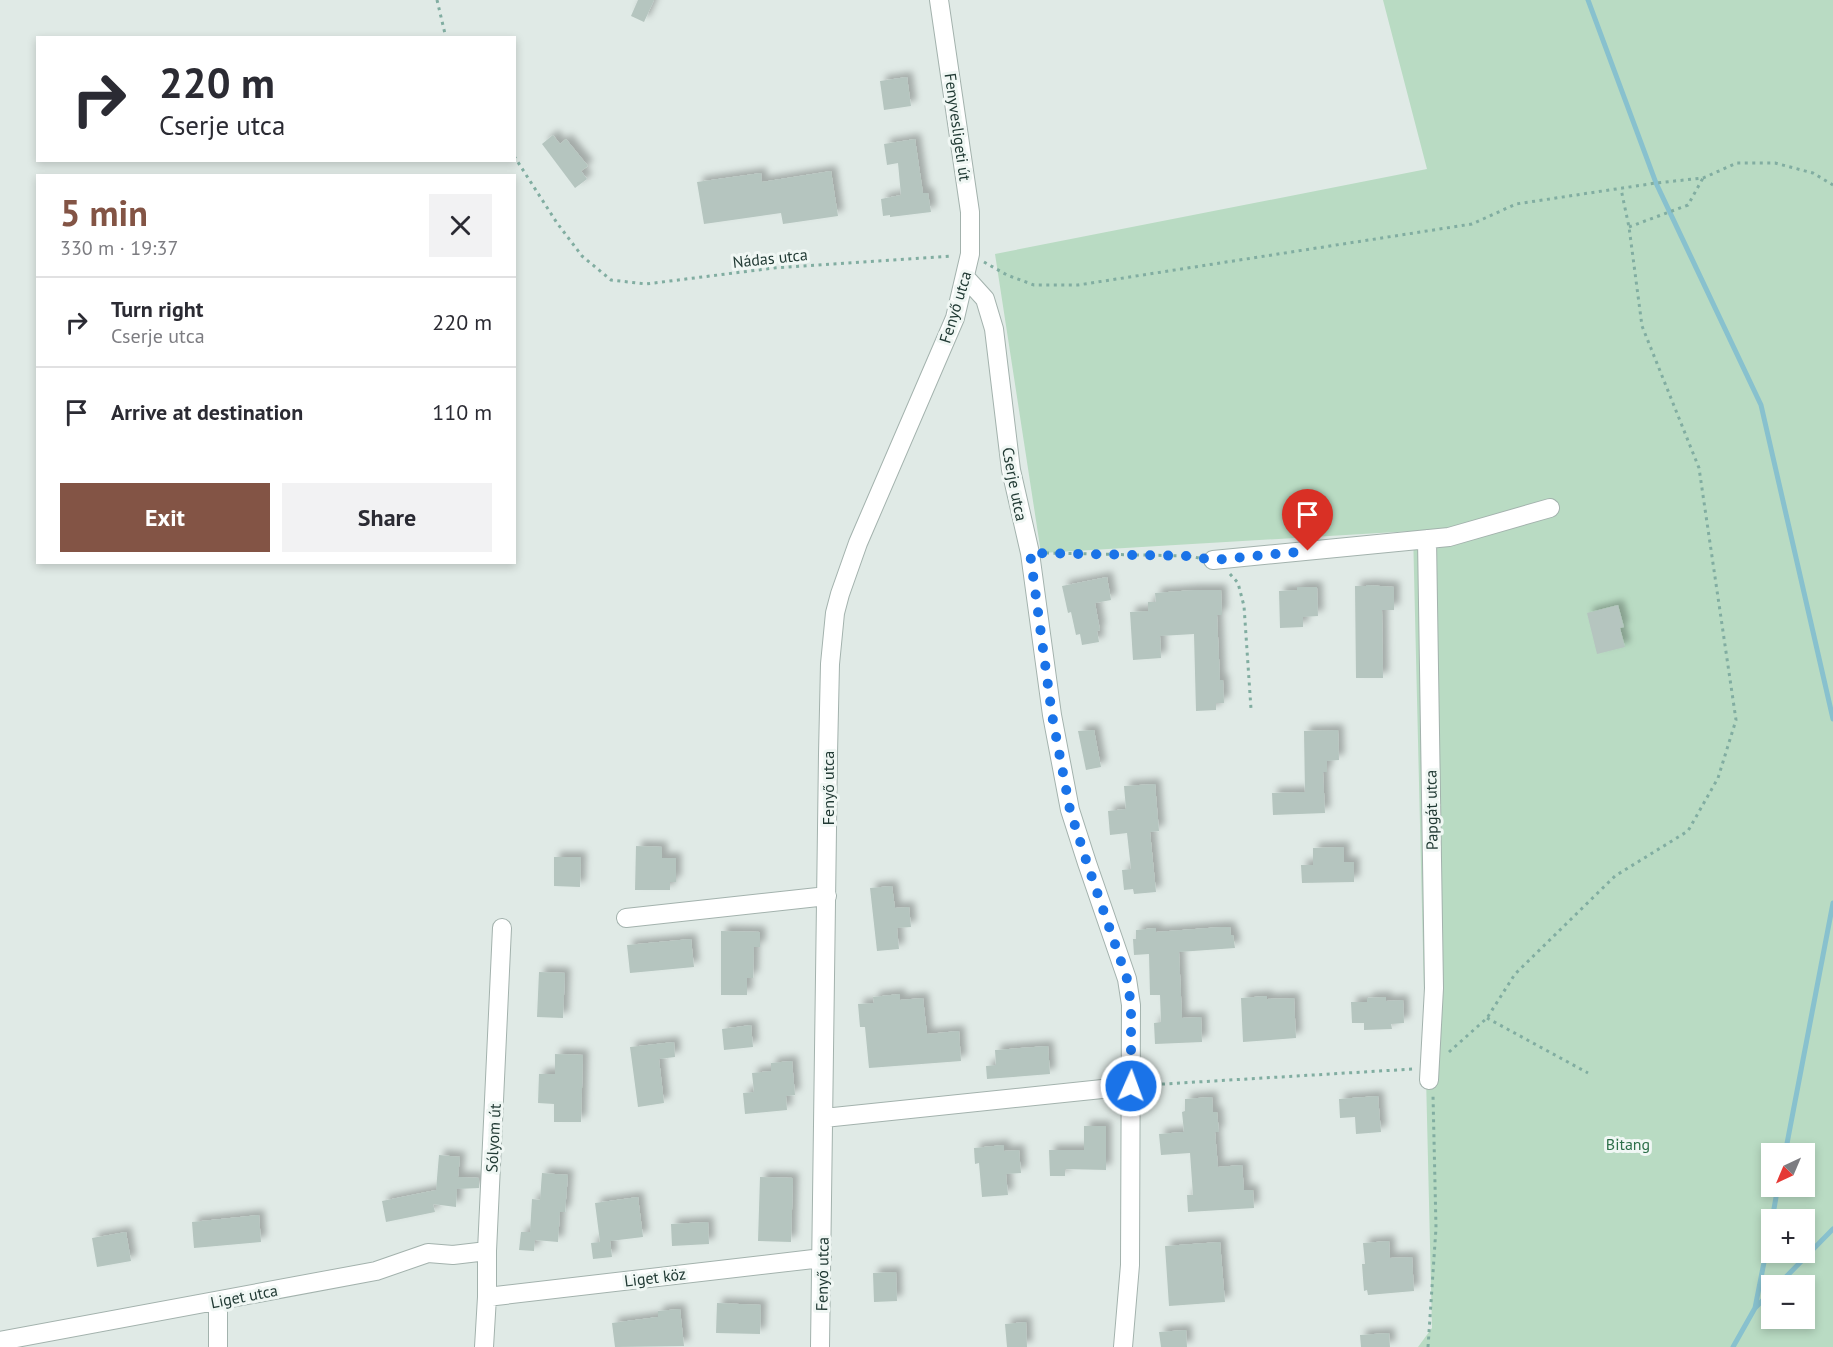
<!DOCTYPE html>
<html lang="en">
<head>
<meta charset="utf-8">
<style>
	body { margin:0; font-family:"PT Sans",sans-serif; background:#f2f2f3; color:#2b2b33; height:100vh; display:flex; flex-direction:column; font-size:22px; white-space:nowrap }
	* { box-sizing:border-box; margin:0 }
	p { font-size:20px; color:#7c7c81 }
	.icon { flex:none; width:33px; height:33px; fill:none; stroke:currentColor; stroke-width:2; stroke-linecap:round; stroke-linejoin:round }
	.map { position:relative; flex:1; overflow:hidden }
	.side { position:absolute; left:36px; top:174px; width:480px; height:390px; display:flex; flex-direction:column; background:#fff; border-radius:0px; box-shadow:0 3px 9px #0003 }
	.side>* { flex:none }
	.top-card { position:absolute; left:36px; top:36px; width:480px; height:126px; border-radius:0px; box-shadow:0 3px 9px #0003; background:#fff; color:#2b2b33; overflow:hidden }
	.needle { width:39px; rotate:224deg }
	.controls { position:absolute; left:1761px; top:1143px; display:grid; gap:12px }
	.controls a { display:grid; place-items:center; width:54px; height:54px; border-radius:0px; background:#fff; box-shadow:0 3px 9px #0003; font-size:30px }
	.pin { position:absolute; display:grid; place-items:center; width:51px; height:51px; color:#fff; margin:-62px -26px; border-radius:50% 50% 50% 0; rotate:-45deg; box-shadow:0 0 6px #0007 }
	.pin .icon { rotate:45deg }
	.me { position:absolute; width:66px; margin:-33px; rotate:2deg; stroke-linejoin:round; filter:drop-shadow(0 0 4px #0008) }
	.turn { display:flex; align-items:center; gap:21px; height:126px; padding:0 24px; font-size:27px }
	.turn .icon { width:78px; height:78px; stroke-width:2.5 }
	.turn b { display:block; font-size:42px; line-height:51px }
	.round { display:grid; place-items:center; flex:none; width:63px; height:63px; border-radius:0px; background:#f2f2f3 }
	.summary { display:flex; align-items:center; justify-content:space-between; height:102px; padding:0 24px }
	h1 { font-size:36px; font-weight:800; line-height:45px; color:#835445 }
	.cta { display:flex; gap:12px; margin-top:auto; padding:12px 24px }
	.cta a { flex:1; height:69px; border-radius:0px; background:#835445; color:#fff; font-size:24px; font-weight:800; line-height:69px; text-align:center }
	.cta a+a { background:#f2f2f3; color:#2b2b33 }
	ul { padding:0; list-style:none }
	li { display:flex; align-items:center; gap:18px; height:90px; padding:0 24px; border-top:2px solid #e1e1e2 }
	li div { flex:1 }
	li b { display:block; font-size:22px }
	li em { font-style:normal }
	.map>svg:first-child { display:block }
</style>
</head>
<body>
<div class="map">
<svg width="1833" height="1347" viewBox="0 0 1833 1347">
	<defs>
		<filter id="shadow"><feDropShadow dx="5.5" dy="-5.5" stdDeviation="3" flood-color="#0004"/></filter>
	</defs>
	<rect width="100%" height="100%" fill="#e0eae6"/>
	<path fill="#b9dbc3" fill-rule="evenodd" d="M1383 0H1833V1347H1418L1432 1328 1413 531 1041 553 995 254 1427 169ZM1772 1154H1804V1186H1772ZM1772 1220H1804V1252H1772ZM1772 1286H1804V1318H1772Z"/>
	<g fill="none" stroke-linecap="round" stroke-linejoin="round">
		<path stroke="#88c1ce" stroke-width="5" d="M1588 0 1656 183 1761 405 1833 719
			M1785 1154 1833 903
			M1772 1220 1778 1186
			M1777 1286 1833 1229
			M1755 1308 1772 1222
			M1733 1347 1755 1308 1772 1291"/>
	</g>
	<path fill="#b5c5bf" filter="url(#shadow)" d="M638 0H654L644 22 631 16Z
		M907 77 911 106 884 110 880 81Z
		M553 135 560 144 566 139 588 166 581 171 587 179 575 188 542 144Z
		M915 139 923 193H928L931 212 890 217V215L883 216 881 199 901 195 898 163 887 165 884 144Z
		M831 171 838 216 783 224 781 213 704 224 697 182 761 173 762 182Z
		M1107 577 1111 600 1095 603 1100 630 1097 631 1099 642 1082 645 1080 634 1076 635 1071 612 1068 613 1062 586Z
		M1366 585 1394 587V610H1382L1383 678H1356L1355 586H1366Z
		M1297 587H1317L1318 616 1303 617V627L1280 628 1279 591 1297 590Z
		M1194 590H1221L1222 615H1217L1220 680H1223L1224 703H1216V710L1196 711 1194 634 1160 636 1161 658 1133 660 1130 612 1148 611V602H1156L1155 593Z
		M1618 605 1624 627 1620 628 1625 647 1597 654 1587 613Z
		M1094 730 1101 767 1086 770 1078 731Z
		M1338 730 1339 760 1327 761V772H1323L1325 813 1273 815 1272 793 1305 792 1304 731Z
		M1155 784 1159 831 1150 832 1156 892 1134 894 1133 889 1124 890 1122 870 1131 869 1127 833 1110 835 1108 811 1126 809 1124 786Z
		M636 846 662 847V858H676V882H670V890H635Z
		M1344 847V862H1354V882L1302 883 1301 865H1313V848Z
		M554 857H581L580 887 554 886Z
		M892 886 895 908 909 907 911 927 897 928 899 949 877 951 870 888Z
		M1221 927H1230L1231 935H1233L1235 948 1179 952 1182 1018 1201 1017 1202 1042 1155 1044 1154 1023 1161 1022 1160 995H1150L1149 954 1134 955 1133 939H1136V930L1156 928V932Z
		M721 931 760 932V947H754L753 978H747V995H721Z
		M691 939 694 967 630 973 627 945Z
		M539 972 565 973 563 1018 537 1017Z
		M900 994V1000L923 998 927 1034 959 1031 961 1061 869 1068 865 1027H860L858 1004 874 1003 873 997Z
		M1267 996V999L1294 998 1296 1038 1243 1042 1241 998Z
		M1386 997V1001L1403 1000 1404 1023 1391 1024 1392 1029 1364 1030V1023H1352L1351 1002H1367V998Z
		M751 1025 753 1047 724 1050 722 1029Z
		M674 1042 675 1057 659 1059 664 1103 638 1107 630 1047Z
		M1048 1046 1050 1074 987 1079 986 1066 996 1065 995 1050Z
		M555 1054 583 1055 581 1122H554V1104L538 1103 539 1074H555Z
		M792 1061 795 1095 786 1096 787 1110 745 1114 743 1093 754 1092 752 1073 771 1071V1063Z
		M1378 1096 1381 1132 1356 1134 1355 1117 1340 1118 1339 1099Z
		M1212 1097 1213 1112H1217L1219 1132H1215L1218 1167 1242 1165 1244 1190H1253L1254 1208 1188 1212 1187 1195H1193L1190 1153 1161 1155 1159 1134 1184 1132 1182 1112 1185 1111V1099Z
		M1084 1126H1106V1170L1065 1169V1176H1050L1049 1150H1084Z
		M1004 1145V1151L1019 1150 1021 1173 1006 1174 1008 1195 982 1197 979 1163 975 1164 974 1148Z
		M439 1155 460 1157 458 1177 479 1178V1188L457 1189 456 1207 433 1204 435 1212 386 1222 382 1201 436 1190Z
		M542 1173 568 1175 565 1212H560L558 1242 535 1240 534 1251 519 1250 521 1232H530L532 1199 540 1200Z
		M760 1177 793 1178 791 1242 758 1241Z
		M638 1197 643 1237 610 1241 612 1257 593 1259 591 1243 600 1242 595 1203Z
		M259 1215 261 1242 194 1248 192 1222Z
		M708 1222 709 1244 672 1246 671 1224Z
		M126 1232 131 1261 97 1267 92 1238Z
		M1389 1241 1390 1258 1412 1257 1414 1291 1368 1295 1367 1290 1364 1291 1362 1264H1365L1363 1243Z
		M1220 1242 1225 1302 1169 1306 1165 1246Z
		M896 1272 897 1301 874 1302 873 1273Z
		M717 1303 761 1305 760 1334 716 1333Z
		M680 1309 684 1346 615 1347 612 1323 658 1317V1311Z
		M1026 1322 1027 1347H1007L1005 1324Z
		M1186 1330 1187 1347H1161L1159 1332Z
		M1389 1333 1390 1347H1361L1360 1335Z"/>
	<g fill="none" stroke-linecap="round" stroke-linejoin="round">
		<defs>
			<path id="minor" d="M966 278 985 299 994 329 1011 470 1030 553 1052 715 1070 810 1087 863 1127 979 1131 1005 1130 1265 1123 1347
				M1427 539 1434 988 1429 1080
				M1213 560 1449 537 1550 508
				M626 918 827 896
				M824 1118 1131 1086
				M487 1297 822 1258
				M0 1341 376 1271 428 1253 453 1255 487 1251
				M218 1347V1302
				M484 1347 487 1297V1251L502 928
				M820 1347 828 754 830 664 835 613 840 594 858 543 955 318 970 254V212L939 0"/>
		</defs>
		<use href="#minor" stroke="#a3b2ad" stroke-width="20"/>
		<path stroke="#81ada1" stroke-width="3" stroke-dasharray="3 4.5" stroke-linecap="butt" d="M437 0 446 38
			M514 156 557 223 582 256 611 280 646 284 774 268 953 256
			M1629 227 1688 205 1703 178
			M984 262 1007 275 1034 285H1078L1472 224 1516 204 1656 183 1703 178 1737 163H1775L1813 173 1833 185
			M1046 553 1189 556 1199 558
			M1230 574 1238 583 1244 606 1251 709
			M1487 1018 1588 1073
			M1449 1052 1487 1018 1515 974 1615 876 1688 831 1718 778 1736 720 1699 468 1642 326 1629 227 1621 189
			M1147 1085 1413 1069
			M1428 1347 1436 1228 1433 1095"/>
		<use href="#minor" stroke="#fff" stroke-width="18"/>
	</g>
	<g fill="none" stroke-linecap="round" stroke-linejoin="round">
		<path stroke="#1a73e8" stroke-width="10" stroke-dasharray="0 18" d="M1131 1086V1005L1127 979 1087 863 1070 810 1052 715 1030 553 1189 556 1213 560 1308 551"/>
	</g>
	<g text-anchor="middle" stroke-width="6" stroke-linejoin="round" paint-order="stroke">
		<g font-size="16" fill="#213a34" stroke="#f0f7f4">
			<text transform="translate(958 127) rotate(82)" y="6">Fenyvesligeti út</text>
			<text transform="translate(770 258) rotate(-6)" y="6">Nádas utca</text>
			<text transform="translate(955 307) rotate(-73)" y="6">Fenyő utca</text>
			<text transform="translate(1015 484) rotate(79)" y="6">Cserje utca</text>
			<text transform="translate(828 788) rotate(-90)" y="6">Fenyő utca</text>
			<text transform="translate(1431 810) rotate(-91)" y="6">Papgát utca</text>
			<text transform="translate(493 1138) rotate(-87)" y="6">Sólyom út</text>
			<text transform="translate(822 1274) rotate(-89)" y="6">Fenyő utca</text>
			<text transform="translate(655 1277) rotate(-7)" y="6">Liget köz</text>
			<text transform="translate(244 1296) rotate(-11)" y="6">Liget utca</text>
		</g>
		<g font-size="16" fill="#2c6f49" stroke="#f0f7f4">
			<text x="1628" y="1150">Bitang</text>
		</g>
	</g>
</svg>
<div class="controls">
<a><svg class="needle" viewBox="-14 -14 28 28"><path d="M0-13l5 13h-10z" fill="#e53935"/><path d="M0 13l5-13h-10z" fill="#7c7c81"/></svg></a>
<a>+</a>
<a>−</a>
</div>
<div class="pin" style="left:1308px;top:551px;background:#d93025"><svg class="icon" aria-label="arrive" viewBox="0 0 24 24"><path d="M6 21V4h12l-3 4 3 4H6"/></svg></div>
<svg class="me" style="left:1131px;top:1086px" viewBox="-20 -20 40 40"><circle r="17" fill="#1a73e8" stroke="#fff" stroke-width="3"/><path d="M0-11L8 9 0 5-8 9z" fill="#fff"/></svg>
<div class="top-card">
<div class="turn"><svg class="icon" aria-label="right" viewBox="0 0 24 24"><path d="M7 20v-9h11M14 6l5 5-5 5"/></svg><div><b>220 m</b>Cserje utca</div></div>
</div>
<section class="side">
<div class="summary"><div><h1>5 min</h1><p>330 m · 19:37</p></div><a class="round"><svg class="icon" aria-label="close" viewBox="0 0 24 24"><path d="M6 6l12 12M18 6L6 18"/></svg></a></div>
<ul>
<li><svg class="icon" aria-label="right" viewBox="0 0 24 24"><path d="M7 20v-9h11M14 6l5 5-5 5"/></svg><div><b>Turn right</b><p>Cserje utca</p></div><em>220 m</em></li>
<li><svg class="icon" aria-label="arrive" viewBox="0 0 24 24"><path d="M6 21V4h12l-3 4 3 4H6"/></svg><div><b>Arrive at destination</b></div><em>110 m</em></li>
</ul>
<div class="cta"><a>Exit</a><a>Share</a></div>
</section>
</div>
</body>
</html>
